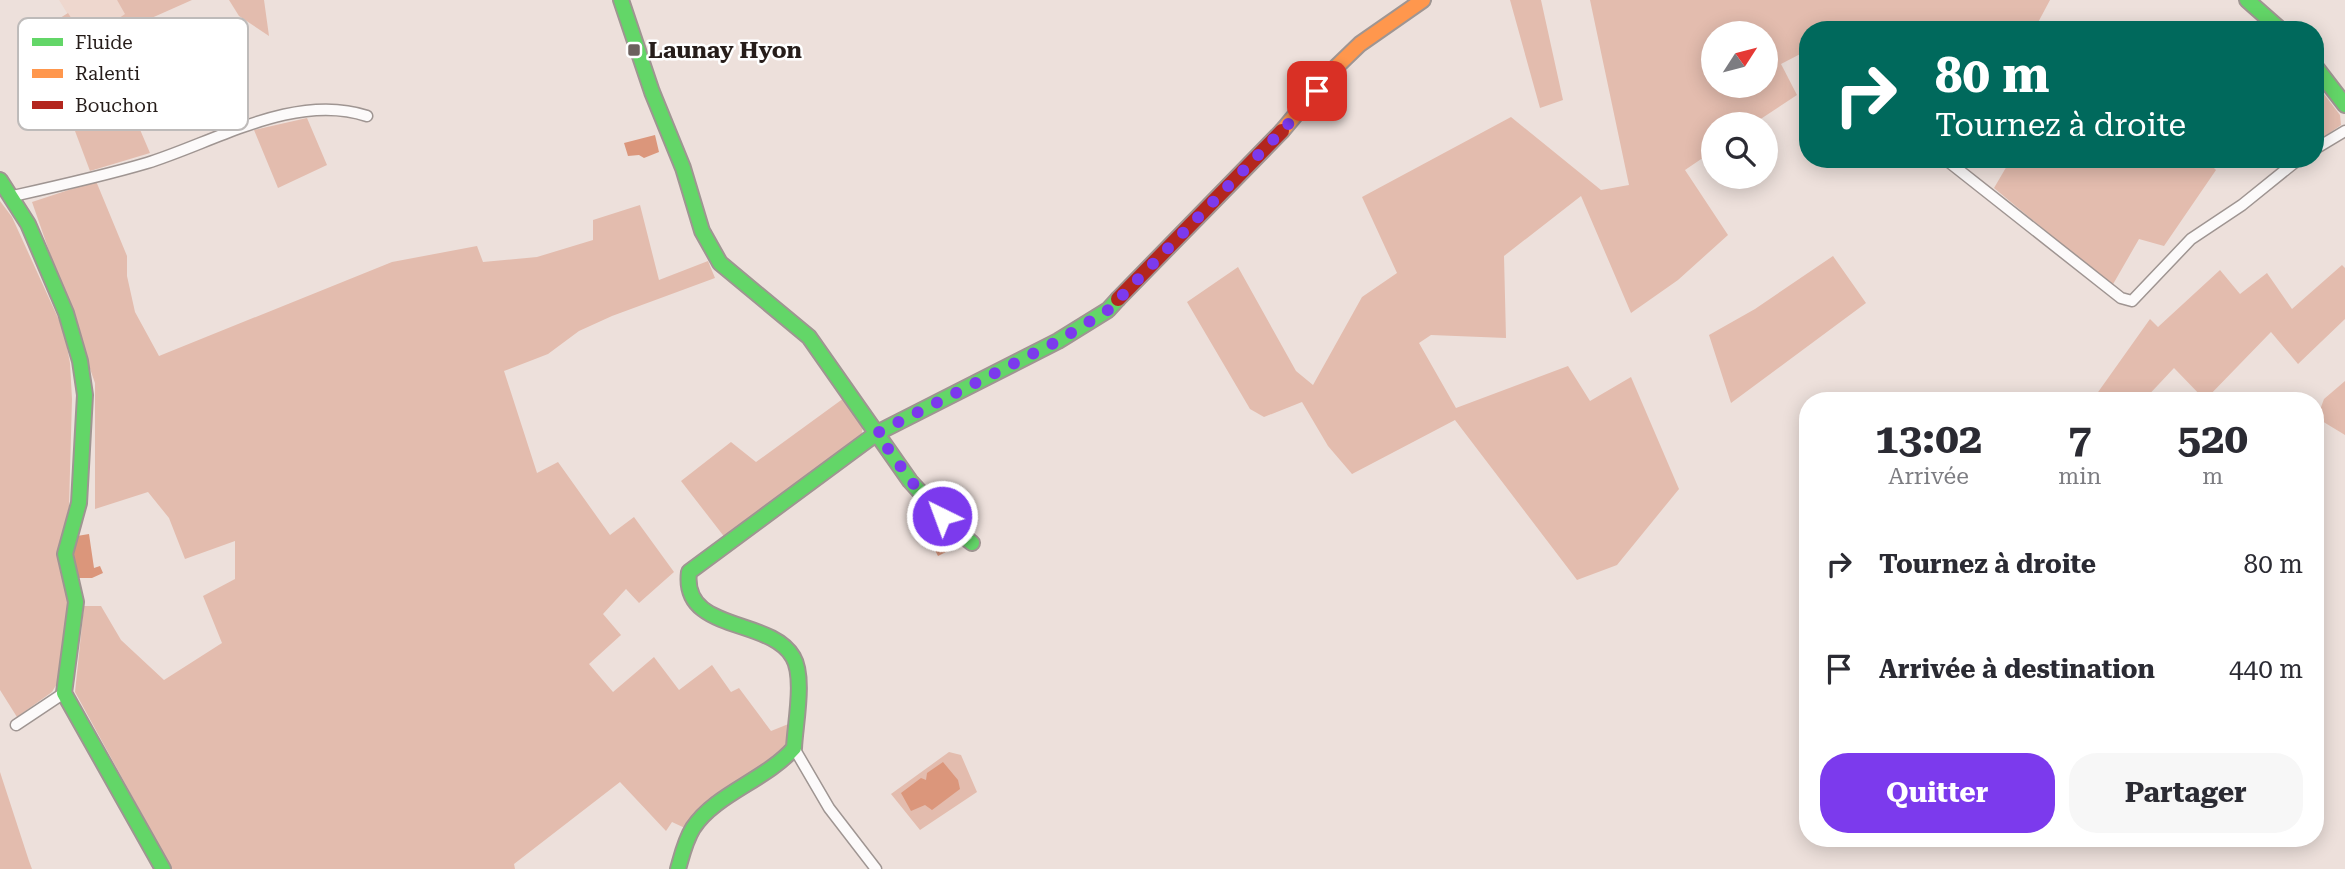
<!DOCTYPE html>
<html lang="fr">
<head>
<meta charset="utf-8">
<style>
	body { margin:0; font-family:"Roboto Serif",serif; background:#f7f7f7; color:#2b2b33; height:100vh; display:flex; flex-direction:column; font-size:26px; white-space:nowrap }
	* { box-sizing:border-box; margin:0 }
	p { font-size:23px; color:#7c7c81 }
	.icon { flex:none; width:38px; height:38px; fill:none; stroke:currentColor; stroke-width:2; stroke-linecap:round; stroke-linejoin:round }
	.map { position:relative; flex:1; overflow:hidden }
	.details { position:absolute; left:1799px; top:392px; width:525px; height:455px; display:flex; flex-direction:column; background:#fff; border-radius:28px; box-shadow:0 4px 18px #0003 }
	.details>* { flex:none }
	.top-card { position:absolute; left:1799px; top:21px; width:525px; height:147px; border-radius:28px; box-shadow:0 4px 18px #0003; background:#00695c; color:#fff; overflow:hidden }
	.needle { width:46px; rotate:54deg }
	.fabs { position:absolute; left:1701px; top:21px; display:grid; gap:14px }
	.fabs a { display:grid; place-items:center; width:77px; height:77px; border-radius:50%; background:#fff; box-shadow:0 4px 18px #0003; font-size:35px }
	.pin { position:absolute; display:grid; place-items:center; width:60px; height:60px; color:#fff; margin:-30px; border-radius:14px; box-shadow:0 4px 10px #0006 }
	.me { position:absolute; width:77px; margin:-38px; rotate:318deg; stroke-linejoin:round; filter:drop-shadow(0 0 5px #0008) }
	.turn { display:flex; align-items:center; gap:24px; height:147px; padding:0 21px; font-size:32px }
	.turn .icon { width:91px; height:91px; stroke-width:2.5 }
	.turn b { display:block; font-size:49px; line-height:60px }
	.eta { display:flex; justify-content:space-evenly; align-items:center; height:119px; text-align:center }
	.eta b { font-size:42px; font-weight:700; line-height:49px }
	.button { display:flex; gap:14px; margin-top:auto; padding:14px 21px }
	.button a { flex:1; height:80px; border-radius:28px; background:#7c3aed; color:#fff; font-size:28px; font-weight:700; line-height:80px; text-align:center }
	.button a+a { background:#f7f7f7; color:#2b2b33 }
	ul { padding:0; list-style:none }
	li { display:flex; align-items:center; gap:21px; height:105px; padding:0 21px }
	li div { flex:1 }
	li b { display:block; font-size:26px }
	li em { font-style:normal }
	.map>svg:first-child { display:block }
</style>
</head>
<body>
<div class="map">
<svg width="2345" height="869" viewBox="0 0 2345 869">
	<rect width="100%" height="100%" fill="#ede0db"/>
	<path fill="#eed7ce" d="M59 0H117L126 14 85 42Z"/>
	<path fill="#e3bcae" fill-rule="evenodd" d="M117 0H192L102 40 104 50 40 86 19 44 68 13 86 41 125 14Z
		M229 0H264L269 36 239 16Z
		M1510 0H1541L1563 100 1540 108Z
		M1590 0H2050L2034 30H1808V50L1781 64 1797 95 1753 124H1713V151L1685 170 1728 235 1678 280 1631 313 1581 196 1504 256 1506 338 1431 335 1419 343 1456 408 1568 366 1590 401 1631 377 1679 489 1617 565 1577 580 1455 420 1352 474 1328 446 1302 402 1264 417 1250 409 1187 302 1238 267 1296 371 1313 385 1362 297 1397 273 1362 197 1511 117 1601 190 1629 185ZM1713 33H1766V86H1713Z
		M118 78 150 153 90 171 69 115 103 84Z
		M2317 85 2340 115 2341 125 2315 143Z
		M307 118 327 165 278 188 254 130Z
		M2011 159H2205L2216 170 2164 246 2139 239 2112 286 1994 188Z
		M96 181 127 256V276L135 312 159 356 392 262 477 246 483 262 537 257 593 240V220L640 205 659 280 708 261 715 278 612 316 579 331 548 354 504 371 537 473 558 462 610 535 634 517 674 572 639 603 626 589 603 614 621 635 589 664 613 692 654 657 679 690 712 665 731 692 739 688 771 731 791 723 788 746 772 768 687 829 672 822 666 831 620 782 514 864 515 869H172L75 692 84 606H101L121 640 164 680 222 643 203 596 235 579V541L185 559 169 518 148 492 95 509V383L32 202Z
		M0 201 12 217 64 331 70 363 72 399 69 507 57 554 70 603 58 682 52 692 17 717 0 690Z
		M1833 256 1866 303 1731 403 1709 335 1755 309Z
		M2342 265 2345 268V319L2298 364 2271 332 2205 400 2174 368 2143 401H2100L2096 395 2150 319 2158 327 2220 270 2240 294 2267 273 2292 309Z
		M2345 381V435L2317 418 2324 399Z
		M844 398 863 428 860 440 726 539 681 481 731 442 756 462Z
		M949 752 961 755 977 792 920 830 891 794Z
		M0 772 29 861 32 869H0Z"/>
	<path fill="#db967b" d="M655 135 659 152 644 158 639 155 628 156 624 143Z
		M931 509 956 541 952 549 938 556 920 521Z
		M89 534 94 568 100 566 103 573 92 578H77C70 565 70 549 77 536Z
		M943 762 958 780 960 789 932 810 925 805 911 811 901 793 921 778 926 780 927 773Z"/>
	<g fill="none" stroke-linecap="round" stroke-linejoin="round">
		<defs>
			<path id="street" d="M2315 149 2345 131
				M1945 159 2121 298 2132 301 2191 239 2242 205 2299 159
				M13 196C58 186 103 176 147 163 215 142 295 92 367 116
				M16 725 64 693
				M794 748 829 808 876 869"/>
			<path id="fast" d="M621 0 652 92 683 168 702 231 720 263 809 337 910 481 953 528 972 543
				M2247 0 2281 30
				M2315 66 2345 105
				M0 180 28 224 66 313 80 361 85 395 79 503 65 554 76 602 64 693 163 869
				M678 869C682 855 685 841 693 828 715 794 766 780 794 748 795 725 805 677 793 657 770 617 681 633 689 572L877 433 1058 341 1108 310 1118 299"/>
			<path id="slow" d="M1282 131 1333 70 1360 44 1423 0"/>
			<path id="jam" d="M1118 299 1282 131"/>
		</defs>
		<use href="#street" stroke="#9f9592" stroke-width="13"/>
		<use href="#fast" stroke="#9f9592" stroke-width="18"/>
		<use href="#slow" stroke="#9f9592" stroke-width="18"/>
		<use href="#jam" stroke="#9f9592" stroke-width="18"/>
		<use href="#street" stroke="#fcfafa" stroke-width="10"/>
		<use href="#fast" stroke="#63d668" stroke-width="14"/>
		<use href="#slow" stroke="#ff974d" stroke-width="14"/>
		<use href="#jam" stroke="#b3261e" stroke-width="14"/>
	</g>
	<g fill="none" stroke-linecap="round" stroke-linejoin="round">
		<path stroke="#7c3aed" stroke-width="12" stroke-dasharray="0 21.6" d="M942 516 911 481 877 433 1058 341 1108 310 1300 112 1317 91"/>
	</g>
	<rect fill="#6c615e" stroke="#fff" stroke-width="2.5" x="627" y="43" width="14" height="14" rx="3.5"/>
	<g text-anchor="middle" stroke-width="5" stroke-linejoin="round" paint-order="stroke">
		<g font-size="23" font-weight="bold" fill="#261d1a" stroke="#fff" text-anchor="start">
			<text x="648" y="58">Launay Hyon</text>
		</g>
	</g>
	<rect x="18" y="18" width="230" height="112" rx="10" fill="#fff" stroke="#bebbba" stroke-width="2"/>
	<rect x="32" y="38" width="31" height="8" fill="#63d668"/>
	<rect x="32" y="69" width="31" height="9" fill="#ff974d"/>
	<rect x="32" y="101" width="31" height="8" fill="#b3261e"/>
	<g font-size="19" fill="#261d1a">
		<text x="75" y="49">Fluide</text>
		<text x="75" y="80">Ralenti</text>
		<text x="75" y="112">Bouchon</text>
	</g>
</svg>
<div class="fabs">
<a><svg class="needle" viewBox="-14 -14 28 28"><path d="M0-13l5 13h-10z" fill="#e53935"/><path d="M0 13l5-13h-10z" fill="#7c7c81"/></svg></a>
<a><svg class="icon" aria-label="search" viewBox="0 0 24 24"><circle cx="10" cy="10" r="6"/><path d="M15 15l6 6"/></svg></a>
</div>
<div class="pin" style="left:1317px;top:91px;background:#d93025"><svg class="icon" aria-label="arrive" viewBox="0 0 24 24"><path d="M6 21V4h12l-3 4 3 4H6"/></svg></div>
<svg class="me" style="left:942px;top:516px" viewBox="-20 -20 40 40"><circle r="17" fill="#7c3aed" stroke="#fff" stroke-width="3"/><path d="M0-11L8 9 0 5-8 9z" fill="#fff"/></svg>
<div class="top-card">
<div class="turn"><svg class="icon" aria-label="right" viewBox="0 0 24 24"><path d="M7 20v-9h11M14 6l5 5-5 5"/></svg><div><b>80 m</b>Tournez à droite</div></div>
</div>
<section class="details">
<div class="eta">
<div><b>13:02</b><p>Arrivée</p></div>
<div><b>7</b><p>min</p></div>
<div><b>520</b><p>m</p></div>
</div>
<ul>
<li><svg class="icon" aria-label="right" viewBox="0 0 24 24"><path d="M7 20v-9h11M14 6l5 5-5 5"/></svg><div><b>Tournez à droite</b></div><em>80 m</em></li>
<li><svg class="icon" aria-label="arrive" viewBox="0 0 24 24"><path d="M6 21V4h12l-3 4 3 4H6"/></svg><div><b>Arrivée à destination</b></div><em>440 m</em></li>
</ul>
<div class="button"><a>Quitter</a><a>Partager</a></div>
</section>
</div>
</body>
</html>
